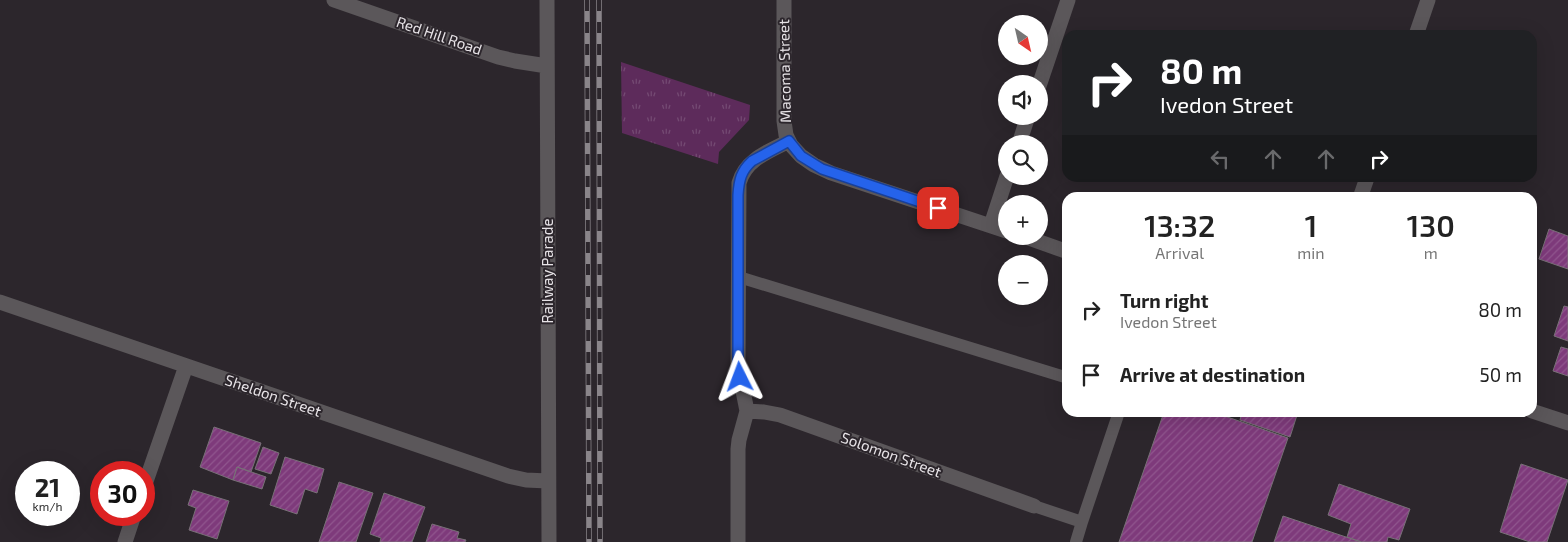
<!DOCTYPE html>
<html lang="en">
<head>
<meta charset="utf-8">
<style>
	body { margin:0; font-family:"Exo 2",sans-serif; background:#f2f2f2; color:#222; height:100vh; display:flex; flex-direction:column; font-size:19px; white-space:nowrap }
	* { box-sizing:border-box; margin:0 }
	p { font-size:16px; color:#767676 }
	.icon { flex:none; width:28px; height:28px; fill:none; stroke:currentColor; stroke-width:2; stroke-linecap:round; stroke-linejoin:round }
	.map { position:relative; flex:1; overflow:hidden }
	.sheet { position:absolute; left:1062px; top:192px; width:475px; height:225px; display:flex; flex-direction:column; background:#fff; border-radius:15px; box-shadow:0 5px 20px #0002 }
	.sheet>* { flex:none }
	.top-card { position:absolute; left:1062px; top:30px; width:475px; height:152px; border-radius:15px; box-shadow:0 5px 20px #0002; background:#202124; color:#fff; overflow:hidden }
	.needle { width:32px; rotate:146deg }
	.fabs { position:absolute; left:998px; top:15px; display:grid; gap:10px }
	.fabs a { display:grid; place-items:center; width:50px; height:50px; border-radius:50%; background:#fff; box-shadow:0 5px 20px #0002; font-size:25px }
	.speed { position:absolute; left:15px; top:461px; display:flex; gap:10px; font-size:25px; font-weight:700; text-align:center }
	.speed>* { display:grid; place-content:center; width:65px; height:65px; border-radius:50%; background:#fff; box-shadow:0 5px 20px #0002; line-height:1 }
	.speed small { font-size:12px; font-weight:400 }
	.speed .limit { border:8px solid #d22; background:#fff; color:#111 }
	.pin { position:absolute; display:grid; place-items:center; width:42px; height:42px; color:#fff; margin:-21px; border-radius:10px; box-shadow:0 2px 8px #0006 }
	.me { position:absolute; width:55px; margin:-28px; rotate:357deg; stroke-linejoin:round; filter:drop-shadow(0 0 4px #0008) }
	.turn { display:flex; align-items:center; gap:18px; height:105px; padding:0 15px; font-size:22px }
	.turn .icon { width:65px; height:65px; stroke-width:2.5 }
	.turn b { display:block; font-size:35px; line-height:42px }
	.lanes { display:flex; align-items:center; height:48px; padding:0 15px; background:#0003; justify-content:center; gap:25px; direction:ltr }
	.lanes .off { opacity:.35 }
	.eta { display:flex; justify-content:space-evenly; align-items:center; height:85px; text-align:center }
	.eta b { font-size:30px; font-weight:600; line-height:35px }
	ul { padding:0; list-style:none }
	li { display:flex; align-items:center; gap:15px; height:65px; padding:0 15px }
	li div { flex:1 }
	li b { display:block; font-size:19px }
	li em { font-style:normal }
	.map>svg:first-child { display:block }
</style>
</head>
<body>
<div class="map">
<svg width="1568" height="542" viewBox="0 0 1568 542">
	<defs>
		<pattern id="park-tufts" width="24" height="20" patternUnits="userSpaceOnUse" patternTransform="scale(1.25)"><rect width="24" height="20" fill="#5d2b5b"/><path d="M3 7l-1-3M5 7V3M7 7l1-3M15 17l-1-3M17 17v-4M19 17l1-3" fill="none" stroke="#744a73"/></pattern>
		<pattern id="building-hatch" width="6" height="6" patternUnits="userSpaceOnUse" patternTransform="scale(1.25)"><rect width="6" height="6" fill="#7e3a7b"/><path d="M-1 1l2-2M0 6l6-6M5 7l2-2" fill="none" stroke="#90568e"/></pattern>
	</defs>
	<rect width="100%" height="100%" fill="#2c262c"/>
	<path fill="url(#park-tufts)" d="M621 62 750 105 749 120 719 152 718 164 622 133Z"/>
	<path fill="url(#building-hatch)" stroke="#787077" d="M1549 229 1568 236V269L1539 259Z
		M1564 306 1568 307V341L1554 336Z
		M1561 347 1568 349V376L1553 371Z
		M1164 412H1213L1288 438 1252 542H1119Z
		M1242 412H1298L1290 437 1240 420Z
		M214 427 261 443 251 472 237 467 233 480 200 467Z
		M263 447 279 453 271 474 255 469Z
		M285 457 324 469 317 493 305 489 297 514 270 505Z
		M1521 464 1568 480 1547 542H1530L1500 532Z
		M237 467 266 477 262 489 233 480Z
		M339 482 373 493 356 542H319Z
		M1339 484 1410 509 1399 540 1388 537 1387 542H1362L1347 537 1351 524 1328 515Z
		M193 490 229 501 217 539 189 530 196 508 188 505Z
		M384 493 425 507 412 542H380L381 538 370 534Z
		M1283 516 1361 542H1274Z
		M432 524 459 532 457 538 466 540 465 542H426Z"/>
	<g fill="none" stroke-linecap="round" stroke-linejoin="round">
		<path stroke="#5b575a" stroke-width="12" d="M739 277 1068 378
			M1034 506 1082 522 1076 542
			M1082 522 1119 412"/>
		<path stroke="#5b575a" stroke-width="15" d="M334 0 498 57 515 61 547 66
			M547 0 549 542
			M784 0V121L786 135 791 145 801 156 814 165 831 173 1006 231
			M1416 35 1428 0
			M1039 86 1068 0
			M1019 144 1028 116
			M1360 198 1367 178
			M991 225 1007 176
			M1023 236 1068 252
			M0 302 508 476 526 480 548 481
			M747 411 764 412 780 415 1034 506
			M1532 411 1568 423
			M144 487 186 366
			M125 542 134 515
			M738 542V449L739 440 747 411 738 366 739 183C745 160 769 151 789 141"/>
		<defs>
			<path id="rail" d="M587 0 589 542
				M599 0 600 542"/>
		</defs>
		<use href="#rail" stroke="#8a858a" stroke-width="5.5"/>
		<use href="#rail" stroke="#2c262c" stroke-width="4" stroke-dasharray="11" stroke-linecap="butt"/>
	</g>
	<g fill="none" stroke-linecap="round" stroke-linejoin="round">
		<defs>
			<path id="route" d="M740 377 738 366V195C739 180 741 171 752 161L789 141 801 156 822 169 938 208"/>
		</defs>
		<use href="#route" stroke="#184099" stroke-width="12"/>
		<use href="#route" stroke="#2563eb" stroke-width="9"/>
	</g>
	<g text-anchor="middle" stroke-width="4" stroke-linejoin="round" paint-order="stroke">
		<g font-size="15" fill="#e7e3e7" stroke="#2c262c">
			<text transform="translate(439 36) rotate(19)" y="5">Red Hill Road</text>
			<text transform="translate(785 71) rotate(-91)" y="5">Macoma Street</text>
			<text transform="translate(548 271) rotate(-90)" y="5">Railway Parade</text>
			<text transform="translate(273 396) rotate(19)" y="5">Sheldon Street</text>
			<text transform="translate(891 455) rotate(20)" y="5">Solomon Street</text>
		</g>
	</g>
</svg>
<div class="fabs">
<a><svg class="needle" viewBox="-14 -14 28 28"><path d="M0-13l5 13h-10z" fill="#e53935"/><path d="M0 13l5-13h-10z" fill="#767676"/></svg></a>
<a><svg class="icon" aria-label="sound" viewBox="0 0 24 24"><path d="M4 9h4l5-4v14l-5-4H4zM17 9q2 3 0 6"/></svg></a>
<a><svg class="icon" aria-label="search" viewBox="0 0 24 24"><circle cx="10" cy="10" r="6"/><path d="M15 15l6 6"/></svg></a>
<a>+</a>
<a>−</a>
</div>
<div class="speed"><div>21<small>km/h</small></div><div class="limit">30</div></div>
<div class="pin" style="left:938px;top:208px;background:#d93025"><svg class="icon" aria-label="arrive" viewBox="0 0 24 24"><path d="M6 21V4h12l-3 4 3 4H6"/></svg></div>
<svg class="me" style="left:740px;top:377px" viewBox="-20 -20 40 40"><path d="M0-17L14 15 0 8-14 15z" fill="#2563eb" stroke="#fff" stroke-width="4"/></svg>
<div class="top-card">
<div class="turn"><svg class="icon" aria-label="right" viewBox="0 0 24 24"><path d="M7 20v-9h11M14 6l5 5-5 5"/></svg><div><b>80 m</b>Ivedon Street</div></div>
<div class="lanes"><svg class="icon off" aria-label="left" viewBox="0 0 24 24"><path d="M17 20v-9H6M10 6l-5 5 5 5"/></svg><svg class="icon off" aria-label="ahead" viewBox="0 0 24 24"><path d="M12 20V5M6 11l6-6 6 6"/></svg><svg class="icon off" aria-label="ahead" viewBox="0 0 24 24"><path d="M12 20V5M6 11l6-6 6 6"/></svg><svg class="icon" aria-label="right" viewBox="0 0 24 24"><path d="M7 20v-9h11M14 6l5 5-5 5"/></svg></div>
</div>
<section class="sheet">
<div class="eta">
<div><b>13:32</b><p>Arrival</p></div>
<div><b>1</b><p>min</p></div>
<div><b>130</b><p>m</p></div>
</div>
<ul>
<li><svg class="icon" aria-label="right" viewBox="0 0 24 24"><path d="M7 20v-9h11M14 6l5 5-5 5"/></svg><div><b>Turn right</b><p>Ivedon Street</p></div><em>80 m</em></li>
<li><svg class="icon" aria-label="arrive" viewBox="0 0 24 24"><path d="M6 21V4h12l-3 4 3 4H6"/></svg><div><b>Arrive at destination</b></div><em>50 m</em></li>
</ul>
</section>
</div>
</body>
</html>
